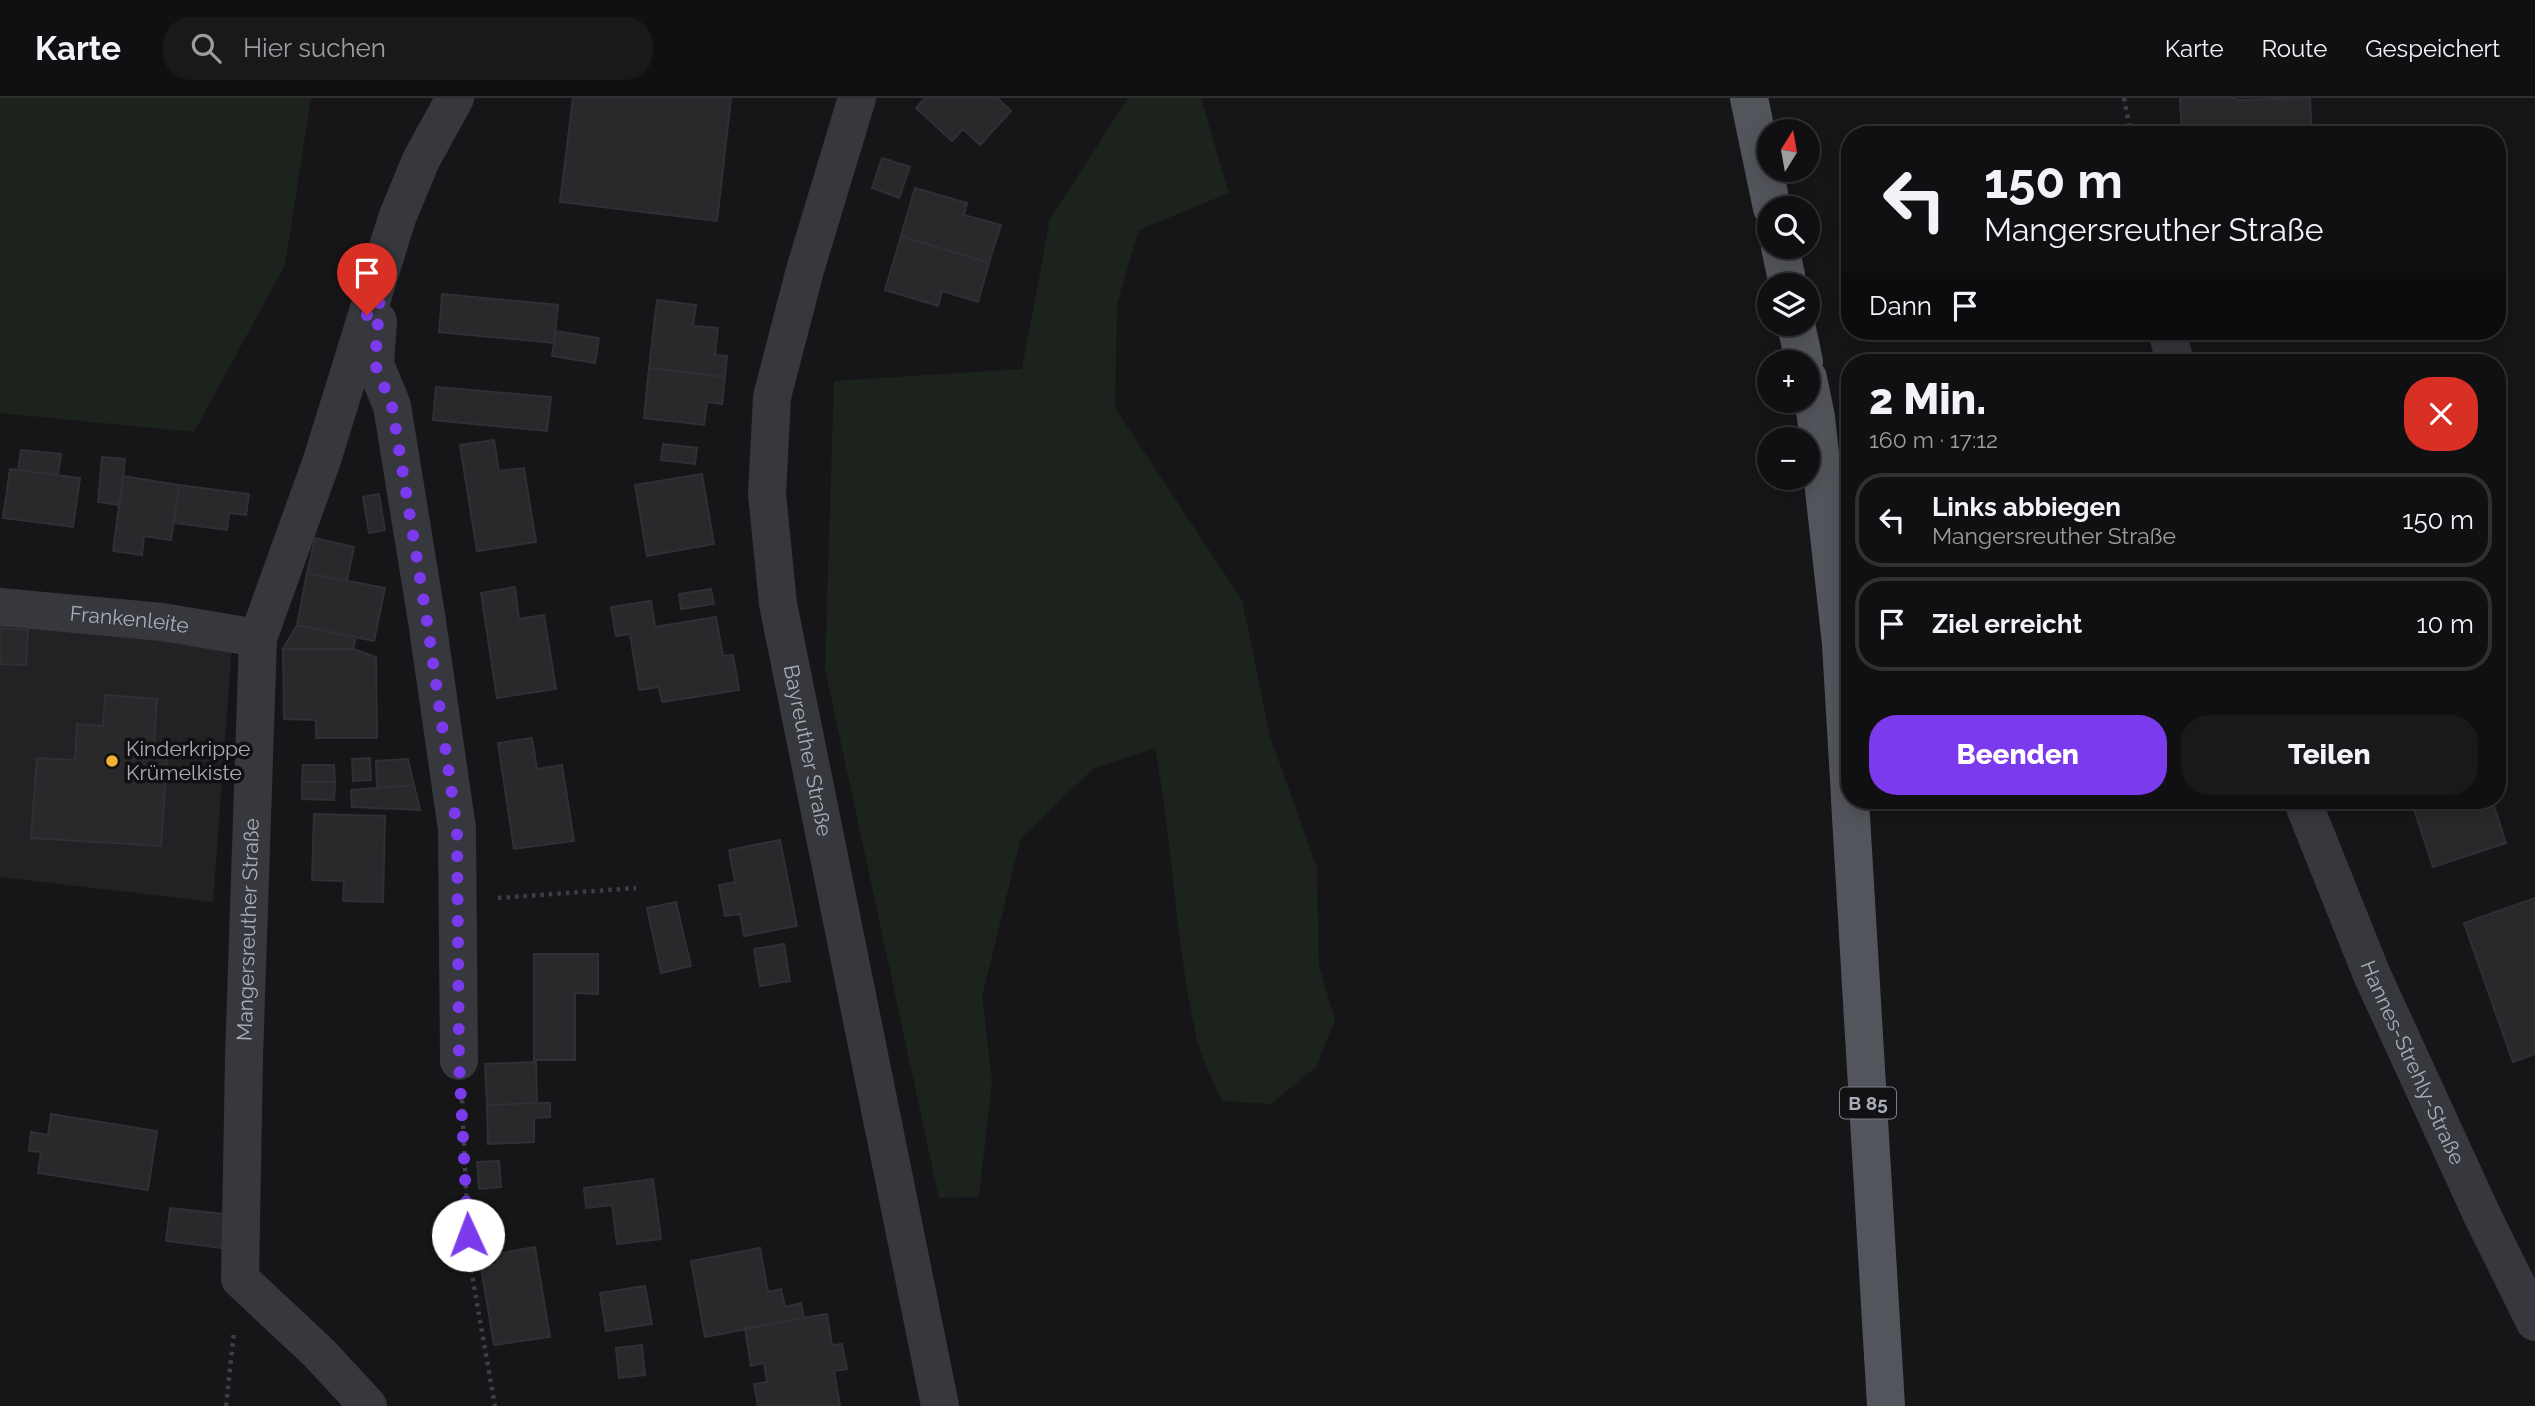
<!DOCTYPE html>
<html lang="de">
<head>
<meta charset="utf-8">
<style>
	body { margin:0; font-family:Raleway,sans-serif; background:#19191b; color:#f1f3f6; height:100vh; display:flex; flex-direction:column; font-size:26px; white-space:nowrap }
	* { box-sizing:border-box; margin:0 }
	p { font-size:23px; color:#9c9d9f }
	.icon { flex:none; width:38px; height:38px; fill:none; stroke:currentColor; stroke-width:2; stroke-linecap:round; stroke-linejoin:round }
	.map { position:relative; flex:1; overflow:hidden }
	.side { position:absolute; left:1841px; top:256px; width:665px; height:455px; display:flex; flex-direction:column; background:#101012; border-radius:28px; box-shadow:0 4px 18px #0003,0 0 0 2px #303032 }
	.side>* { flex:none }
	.top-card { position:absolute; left:1841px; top:28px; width:665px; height:214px; border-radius:28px; box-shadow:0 4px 18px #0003,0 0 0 2px #303032; background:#101012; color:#f1f3f6; overflow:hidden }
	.needle { width:46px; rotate:11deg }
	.fabs { position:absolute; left:1757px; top:21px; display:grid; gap:14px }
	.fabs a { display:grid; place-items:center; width:63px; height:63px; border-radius:50%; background:#101012; box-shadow:0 4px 18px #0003,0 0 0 2px #303032; font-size:35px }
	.pin { position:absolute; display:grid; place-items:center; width:60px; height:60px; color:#fff; margin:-72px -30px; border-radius:50% 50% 50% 0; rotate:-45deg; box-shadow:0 0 7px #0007 }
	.pin .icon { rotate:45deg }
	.me { position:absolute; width:77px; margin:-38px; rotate:358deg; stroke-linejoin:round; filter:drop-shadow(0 0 5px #0008) }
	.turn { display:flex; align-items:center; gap:24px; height:147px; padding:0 28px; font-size:32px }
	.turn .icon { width:91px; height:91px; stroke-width:2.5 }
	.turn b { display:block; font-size:49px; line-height:60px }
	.then { display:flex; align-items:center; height:66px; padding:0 28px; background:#0003; gap:14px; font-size:26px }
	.round { display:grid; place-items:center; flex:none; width:74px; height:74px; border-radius:28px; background:#19191b }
	.head { display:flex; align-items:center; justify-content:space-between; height:119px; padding:0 28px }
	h1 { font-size:42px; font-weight:800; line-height:52px }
	.primary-button { display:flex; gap:14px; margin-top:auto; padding:14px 28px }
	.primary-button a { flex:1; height:80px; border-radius:28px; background:#7c3aed; color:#fff; font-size:28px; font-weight:800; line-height:80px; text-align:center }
	.primary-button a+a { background:#19191b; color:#f1f3f6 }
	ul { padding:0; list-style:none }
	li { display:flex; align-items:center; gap:21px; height:94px; margin:0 14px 10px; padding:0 14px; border:4px solid #303032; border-radius:28px }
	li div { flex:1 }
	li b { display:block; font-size:26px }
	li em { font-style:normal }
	header { display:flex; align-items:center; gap:42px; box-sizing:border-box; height:98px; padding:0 35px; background:#101012; border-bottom:2px solid #303032 }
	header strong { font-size:33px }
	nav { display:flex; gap:38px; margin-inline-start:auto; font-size:24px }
	.search { width:490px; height:63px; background:#19191b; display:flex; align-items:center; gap:18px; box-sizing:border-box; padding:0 24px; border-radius:28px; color:#9c9d9f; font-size:26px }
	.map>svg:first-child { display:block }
</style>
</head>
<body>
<header>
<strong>Karte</strong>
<div class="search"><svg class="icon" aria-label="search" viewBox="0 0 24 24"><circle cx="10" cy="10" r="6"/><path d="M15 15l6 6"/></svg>Hier suchen</div>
<nav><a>Karte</a><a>Route</a><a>Gespeichert</a></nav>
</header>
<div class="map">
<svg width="2535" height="1308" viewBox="0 0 2535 1308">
	<rect width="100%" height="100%" fill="#161618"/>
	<path fill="#222225" d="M0 521 232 548 213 804 0 779Z"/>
	<path fill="#1c231d" d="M0 0H311L285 167 194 334 0 315Z
		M1128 0H1201L1229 95 1139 132 1117 205 1115 310 1242 502 1270 638 1317 770 1319 868 1335 922 1316 969 1271 1006 1222 1003C1213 982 1201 960 1196 938 1175 843 1173 745 1155 650L1093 671 1021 740 982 898 992 983 979 1099 939 1100 825 571 834 283 1022 271 1050 121Z"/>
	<path fill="#29292c" stroke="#303034" stroke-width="2" d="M573 0H731L717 123 560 104Z
		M925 0H997L1011 13 980 47 963 31 952 43 916 10Z
		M2180 0H2236L2237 2 2310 0 2312 37H2182Z
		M882 60 910 69 899 100 872 90Z
		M915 90 967 105 964 117 1001 127 989 165 901 138Z
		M901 138 989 165 978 204 942 193 938 208 885 192Z
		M442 196 558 207 554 245 439 234Z
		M657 202 696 207 693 228 718 230 715 257 727 258 725 279 649 270Z
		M556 233 599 240 595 265 552 258Z
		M2299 233H2324V239L2300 242Z
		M649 270 725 279 722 306 707 304 704 327 644 320Z
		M436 289 551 299 547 333 433 322Z
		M494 342 499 373 524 370 536 444 477 453 460 347Z
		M663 346 697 350 695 366 661 362Z
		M21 352 61 356 58 377 18 372Z
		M102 359 125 361 120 407 98 404Z
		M10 371 80 380 73 429 3 420Z
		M702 376 714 446 647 458 635 387Z
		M123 378 179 387 171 442 144 438 142 457 113 453Z
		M179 387 249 396 246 417 229 415 227 432 174 425Z
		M379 396 385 432 369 435 363 399Z
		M315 440 354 449 347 483 307 475Z
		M307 475 385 490 374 543 297 527Z
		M515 489 519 521 544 517 556 591 497 600 481 495Z
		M711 491 714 506 681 511 679 496Z
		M651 503 655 529 716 519 723 558 733 557 739 592 662 604 659 589 639 592 630 536 616 538 611 509Z
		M297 527 356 539 353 551H283Z
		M0 530 28 532 26 567 0 566Z
		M283 551H353L376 559 377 640H316V622L284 621Z
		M105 597 157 601 153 659 167 660 161 748 31 740 37 660 75 662 77 626 103 628Z
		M532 640 537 671 562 667 574 743 514 751 498 645Z
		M370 660 371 682 353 683 352 661Z
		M408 661 414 687 377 690 376 663Z
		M303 667H334L335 684H302Z
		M302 684H335L334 702 302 701Z
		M414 687 420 712 352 709 351 692Z
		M2411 702H2492L2506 745 2433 769Z
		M314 716 385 718 383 804 343 803 344 783 312 782Z
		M780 742 797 828 744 838 740 816 725 818 719 787 735 784 729 752Z
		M2535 800V956L2513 964 2464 825Z
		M676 804 691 868 661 875 647 810Z
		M784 846 790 883 760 888 754 851Z
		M534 856H598V896L575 895V962H534Z
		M536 964 537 1005 487 1007 485 966Z
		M537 1005H550V1019L534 1020V1044L488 1046 487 1007Z
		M51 1016 157 1033 148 1092 38 1075 41 1054 29 1053 31 1034 48 1037Z
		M499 1063 501 1089 479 1091 477 1064Z
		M653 1081 661 1141 617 1146 612 1107 586 1110 584 1090Z
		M170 1110 233 1117 229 1151 166 1143Z
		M535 1149 550 1239 494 1247 481 1169 498 1166 496 1156Z
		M760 1150 768 1194 781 1191 785 1209 801 1205 804 1220 705 1239 691 1163Z
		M645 1188 652 1226 606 1233 600 1195Z
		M827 1216 832 1247 842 1246 847 1271 834 1273 840 1308H758L754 1286 767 1284 764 1265 751 1268 745 1230Z
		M642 1247 645 1277 619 1280 616 1250Z"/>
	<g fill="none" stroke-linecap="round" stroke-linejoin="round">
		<path stroke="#3d3f44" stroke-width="4.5" stroke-dasharray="3.5 5" stroke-linecap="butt" d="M2124 0 2131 37
			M498 800 636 790
			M462 1002 469 1160 495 1308
			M226 1308 234 1234"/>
		<g stroke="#37383d" stroke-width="38">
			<path id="s1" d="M857 0 805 172 772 299 767 396 778 506 940 1308"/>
			<path d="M378 223 375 266 392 308 427 523 457 731 459 963"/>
			<path d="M2167 233 2175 264"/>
			<path id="s2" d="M0 509 162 524 258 540"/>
			<path id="s3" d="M2302 702 2372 877 2482 1117 2535 1224"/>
			<path id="s4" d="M368 1308 319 1255 240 1181 244 960 258 540 322 362 397 120 421 62 455 0"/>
		</g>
		<path stroke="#53555c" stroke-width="38" d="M1749 0 1772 110
			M1780 149 1788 187
			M1796 226 1804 264
			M1808 280 1816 319 1841 546 1850 699
			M1850 702 1886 1308"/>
	</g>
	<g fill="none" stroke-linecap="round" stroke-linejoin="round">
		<path stroke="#7c3aed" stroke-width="12" stroke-dasharray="0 21.6" d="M367 217 382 169 375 266 392 308 427 523 457 731 459 963 468 1137"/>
	</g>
	<circle fill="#f2b134" stroke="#111113" stroke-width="2.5" cx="112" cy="663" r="7"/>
	<g text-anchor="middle" stroke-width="7" stroke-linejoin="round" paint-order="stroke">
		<rect fill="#111113" stroke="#7b7e86" stroke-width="2" x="1840" y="989.5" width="56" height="31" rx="5"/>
		<g font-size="19" font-weight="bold" fill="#a8adb8">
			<text x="1868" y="1012">B 85</text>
		</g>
		<g font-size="21" fill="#a8adb8" stroke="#111113">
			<text dy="7" stroke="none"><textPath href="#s2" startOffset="130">Frankenleite</textPath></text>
			<text dy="7" stroke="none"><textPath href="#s1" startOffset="668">Bayreuther Straße</textPath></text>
			<text dy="7" stroke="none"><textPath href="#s4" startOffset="530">Mangersreuther Straße</textPath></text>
			<text dy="7" stroke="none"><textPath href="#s3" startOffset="285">Hannes-Strehly-Straße</textPath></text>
		</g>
		<g font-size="21" fill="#a8adb8" stroke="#111113" text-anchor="start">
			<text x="126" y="658">Kinderkrippe<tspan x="126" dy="24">Krümelkiste</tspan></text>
		</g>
	</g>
</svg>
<div class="fabs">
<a><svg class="needle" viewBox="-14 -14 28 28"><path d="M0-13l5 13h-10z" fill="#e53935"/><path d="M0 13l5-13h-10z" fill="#9c9d9f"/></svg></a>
<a><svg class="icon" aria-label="search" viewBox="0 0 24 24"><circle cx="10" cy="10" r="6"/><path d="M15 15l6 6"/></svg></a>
<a><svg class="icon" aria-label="layers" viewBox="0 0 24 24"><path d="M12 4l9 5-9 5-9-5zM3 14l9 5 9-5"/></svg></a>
<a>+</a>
<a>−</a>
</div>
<div class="pin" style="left:367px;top:217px;background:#d93025"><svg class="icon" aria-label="arrive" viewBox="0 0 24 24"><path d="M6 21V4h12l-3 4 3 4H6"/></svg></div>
<svg class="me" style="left:468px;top:1137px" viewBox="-20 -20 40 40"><circle r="19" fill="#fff"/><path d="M0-13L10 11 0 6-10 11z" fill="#7c3aed"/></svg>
<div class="top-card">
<div class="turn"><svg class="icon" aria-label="left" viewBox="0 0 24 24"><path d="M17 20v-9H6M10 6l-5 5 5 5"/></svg><div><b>150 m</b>Mangersreuther Straße</div></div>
<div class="then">Dann<svg class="icon" aria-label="arrive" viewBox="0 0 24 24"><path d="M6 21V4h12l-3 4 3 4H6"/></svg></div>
</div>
<section class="side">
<div class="head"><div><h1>2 Min.</h1><p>160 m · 17:12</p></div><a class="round" style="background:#d93025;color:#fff"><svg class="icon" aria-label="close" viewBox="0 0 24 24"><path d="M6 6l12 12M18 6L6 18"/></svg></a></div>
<ul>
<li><svg class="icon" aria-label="left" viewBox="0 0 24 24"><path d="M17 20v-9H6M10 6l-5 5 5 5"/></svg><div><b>Links abbiegen</b><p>Mangersreuther Straße</p></div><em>150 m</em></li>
<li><svg class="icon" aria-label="arrive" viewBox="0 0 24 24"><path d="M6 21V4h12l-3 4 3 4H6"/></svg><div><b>Ziel erreicht</b></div><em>10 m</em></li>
</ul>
<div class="primary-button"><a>Beenden</a><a>Teilen</a></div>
</section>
</div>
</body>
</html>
